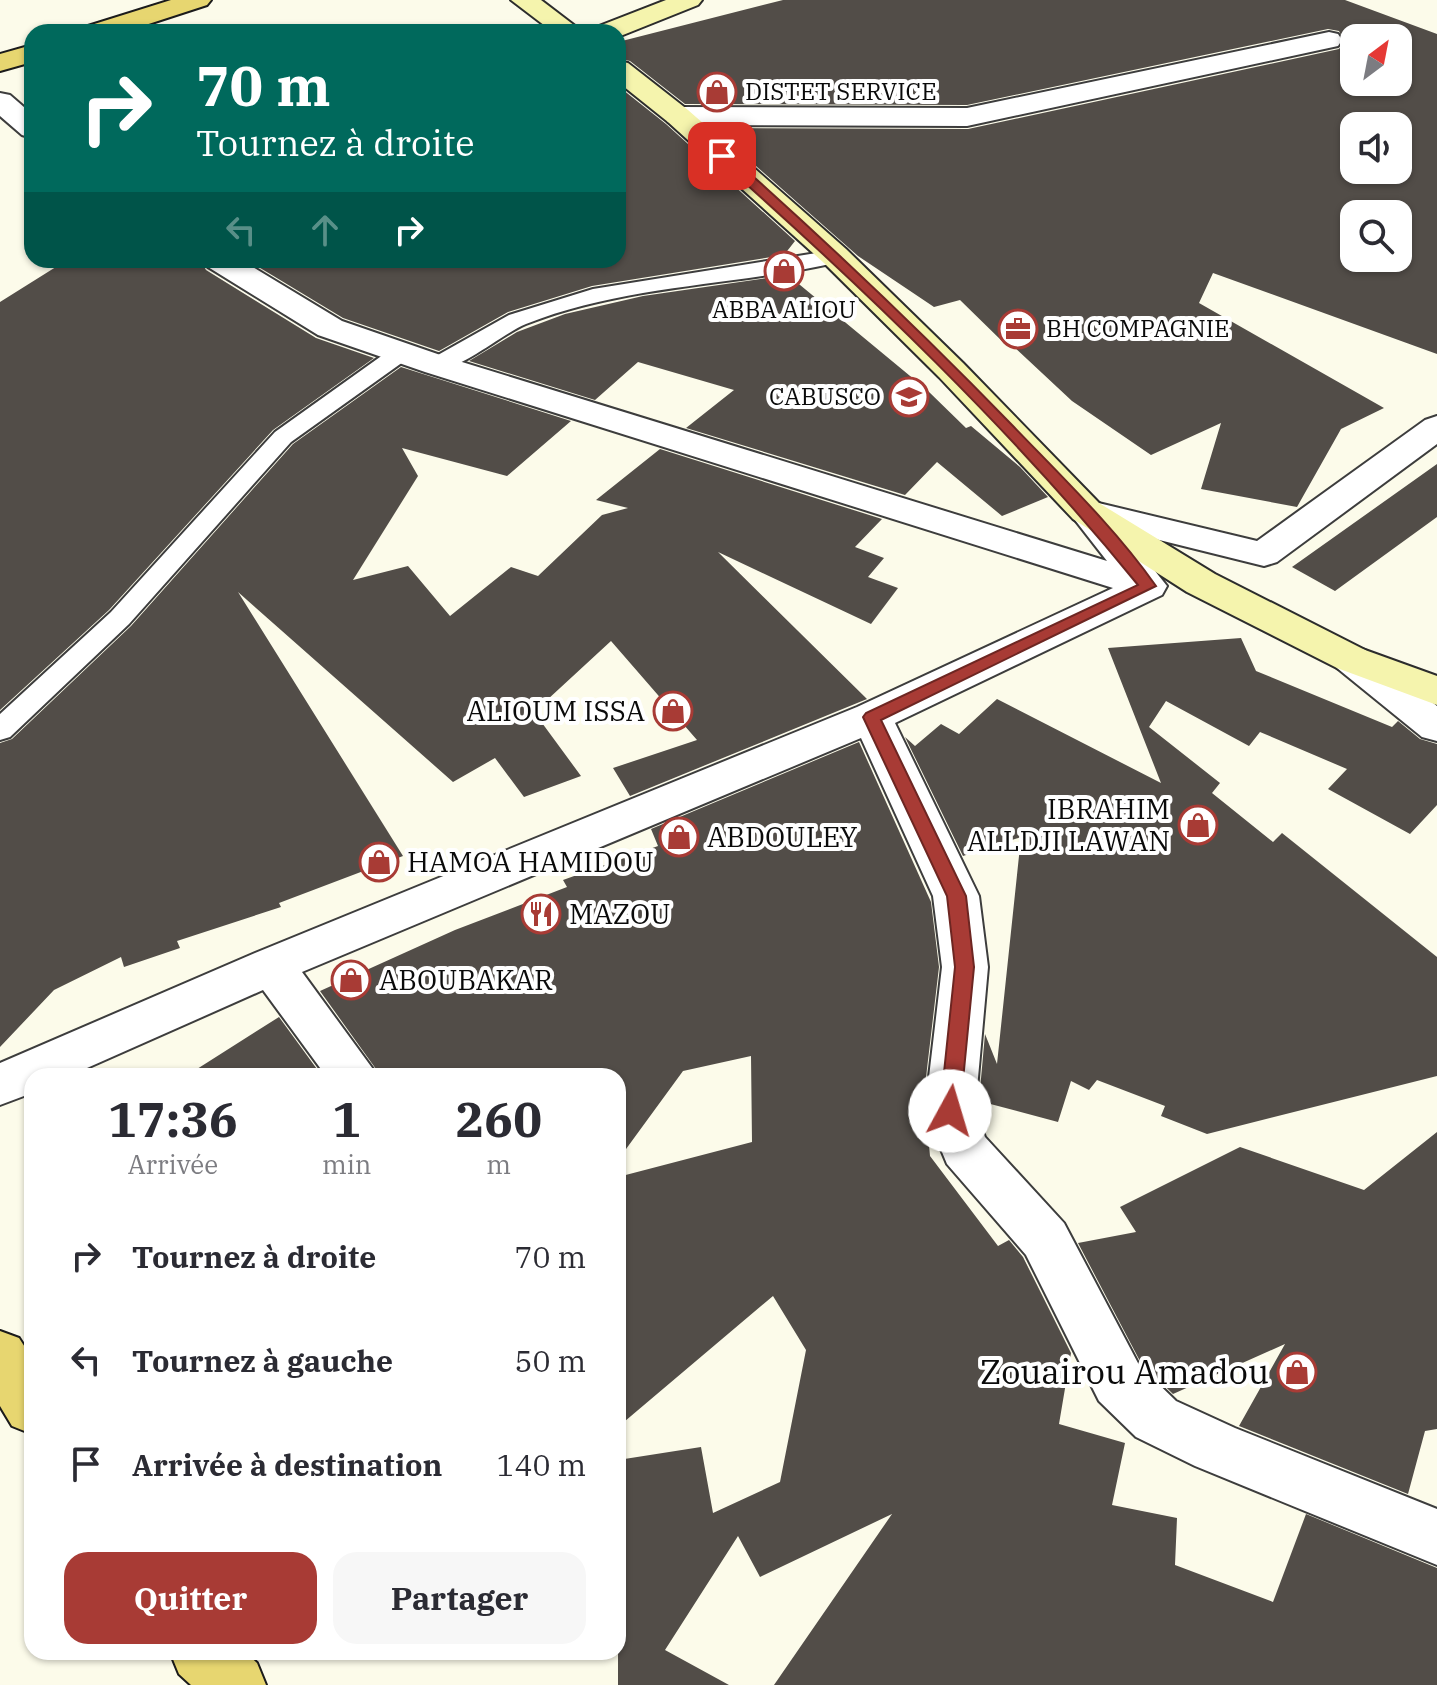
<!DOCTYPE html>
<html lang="fr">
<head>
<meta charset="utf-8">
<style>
	body { margin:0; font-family:"IBM Plex Serif",serif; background:#f7f7f7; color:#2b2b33; height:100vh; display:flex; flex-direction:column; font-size:30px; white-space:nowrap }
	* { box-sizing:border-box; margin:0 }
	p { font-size:26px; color:#7c7c81 }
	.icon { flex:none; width:44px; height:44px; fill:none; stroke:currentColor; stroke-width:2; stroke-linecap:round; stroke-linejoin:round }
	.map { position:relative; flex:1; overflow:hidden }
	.panel { position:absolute; left:24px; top:1068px; width:602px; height:592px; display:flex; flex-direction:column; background:#fff; border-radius:24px; box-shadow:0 2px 6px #0004 }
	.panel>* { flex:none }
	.top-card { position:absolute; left:24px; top:24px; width:602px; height:244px; border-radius:24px; box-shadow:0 2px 6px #0004; background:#00695c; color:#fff; overflow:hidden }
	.needle { width:52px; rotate:32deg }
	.tools { position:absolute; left:1340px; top:24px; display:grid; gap:16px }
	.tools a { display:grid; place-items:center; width:72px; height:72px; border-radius:16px; background:#fff; box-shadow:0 2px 6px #0004; font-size:40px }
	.pin { position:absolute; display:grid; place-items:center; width:68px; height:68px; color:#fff; margin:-34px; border-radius:16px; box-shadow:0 4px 12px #0006 }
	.me { position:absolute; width:88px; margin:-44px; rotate:6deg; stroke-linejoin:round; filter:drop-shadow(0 0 6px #0008) }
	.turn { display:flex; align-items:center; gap:28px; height:168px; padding:0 40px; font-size:36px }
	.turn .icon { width:104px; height:104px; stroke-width:2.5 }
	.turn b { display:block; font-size:56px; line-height:68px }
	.lanes { display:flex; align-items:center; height:76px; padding:0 40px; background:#0003; justify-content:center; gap:40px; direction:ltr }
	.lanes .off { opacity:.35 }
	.eta { display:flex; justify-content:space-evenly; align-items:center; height:136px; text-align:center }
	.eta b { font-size:48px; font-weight:700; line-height:56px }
	.action { display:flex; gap:16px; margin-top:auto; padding:16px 40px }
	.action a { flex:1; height:92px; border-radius:24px; background:#a83b35; color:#fff; font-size:32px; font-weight:700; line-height:92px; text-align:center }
	.action a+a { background:#f7f7f7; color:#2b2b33 }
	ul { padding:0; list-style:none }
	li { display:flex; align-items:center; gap:24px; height:104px; padding:0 40px }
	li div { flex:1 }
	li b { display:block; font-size:30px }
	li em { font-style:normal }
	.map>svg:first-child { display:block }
</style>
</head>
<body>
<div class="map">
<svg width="1437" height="1685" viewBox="0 0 1437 1685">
	<rect width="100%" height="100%" fill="#fcfbea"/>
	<path fill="#524d48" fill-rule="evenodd" d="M783 0H1345L1437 34V354L1213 273 1199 303 1384 408 1341 429 1297 507 1201 489 1221 423 1151 455 1072 401 1011 344 1006 345 960 300 934 307 858 256 713 128 968 129 1339 49 1344 42 1339 31 1328 29 967 105 685 104 630 61 618 58V42ZM1354 38H1398V82H1354ZM1354 126H1398V170H1354ZM1354 214H1398V258H1354Z
		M618 86 666 124 795 241 784 255 592 286 508 312 439 351 343 318 247 260H618Z
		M67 260H200L206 270 316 338 374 358 273 430 109 610 0 710V302Z
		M788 275 927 390 966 428 971 426 1020 467 1048 497 1002 516 937 462 905 495 686 428 734 390 638 362 595 400 469 361 517 332 565 314 643 296Z
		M401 367 571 421 507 476 402 448 418 476 353 580 408 566 450 616 511 567 538 576 602 515 628 508 596 500 660 449 882 519 855 547 884 558 868 577 898 588 871 624 718 552 867 699 630 796 613 768 697 740 611 641 534 712 581 776 524 797 495 758 453 782 238 592 403 856 279 903 281 907 177 941 180 948 124 967 121 957 54 990 0 1047V743L12 739 131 626 293 444Z
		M1437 464V517L1335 591 1292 567Z
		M1241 638 1256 671 1392 727 1398 721 1420 739 1437 744V805L1410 834 1328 789 1347 769 1260 732 1249 746 1166 701 1149 727 1220 783 1212 793 1273 842 1282 833 1437 957V1076L1207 1134 1161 1116 1165 1106 1097 1080 1089 1090 1071 1081 1058 1122 979 1101 985 1034 997 1064 1021 837 963 856 905 737 915 746 941 724 959 734 997 699 1161 783 1108 648Z
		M859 742 931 902 939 967 922 1111 927 1124 930 1156 998 1246 1009 1240 1023 1257 1071 1353 1059 1424 1125 1443 1112 1505 1177 1518 1175 1565 1273 1602 1306 1514 1437 1568V1685H774L892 1514 760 1577 738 1536 665 1650 729 1685H618V1460L701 1447 713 1513 780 1482 806 1350 773 1296 618 1427V1177L752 1142 751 1056 683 1071 618 1160V1076H381L320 991 455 930 567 887 563 880 658 846 651 829Z
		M279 1017 322 1076H186Z
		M1437 1132V1429L1425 1431 1408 1494 1239 1426 1285 1344 1173 1394 1141 1363 1078 1243 1136 1232 1120 1207 1240 1147 1364 1190Z"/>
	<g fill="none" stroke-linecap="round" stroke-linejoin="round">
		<defs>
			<path id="lane" d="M835 250 843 251 846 256 843 261C739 286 626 284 526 324 501 334 454 376 429 370L426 365 429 360 509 315 593 289Z
				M402 345 410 347 413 352 410 357 291 442 129 624 10 737 0 740V714L111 612 275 432 394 347Z"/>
			<path id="street" d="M1329 32 1338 34 1342 40 1338 46 967 126 678 125 668 122 664 116 668 110 678 107 967 108Z
				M0 93 10 95 32 114V138L22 135 0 116Z
				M203 260H241L342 321 449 358 1107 561 1068 511 1073 503 1086 500 1257 541 1425 420 1437 416V444L1277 562 1264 566 1123 531 1167 586 1162 595 895 723 979 896 988 967 975 1111 985 1137 1064 1223 1139 1365 1176 1401 1235 1428 1437 1509V1565L1195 1466 1136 1437 1099 1401 1026 1255 947 1164 925 1111 942 967 933 896 861 738 302 972 378 1076H326L263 990 69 1076H32V1093L0 1105V1063L255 953 857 707 1113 588 425 372 318 335 208 267Z
				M1351 646 1365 650 1437 706V741L1422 737 1337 668 1331 659 1337 650Z"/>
			<path id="secondary" d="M511 0H541L583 32H553Z
				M666 0H702L698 5 618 37V32H595L599 26Z
				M618 61 628 63 688 110 846 249 963 363 1099 503 1215 574 1365 650 1437 676V705L1337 668 1187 592 1073 519 939 377 824 263 668 122 618 82Z"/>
			<path id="primary" d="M171 0H211L207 5 124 32H84L88 26Z
				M32 45V62L0 71V54Z
				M0 1331 19 1338 32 1358V1434L12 1426 0 1406Z
				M170 1652H245L257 1663 266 1685H191L179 1674Z"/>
		</defs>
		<use href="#lane" stroke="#3d3d3d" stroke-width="4"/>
		<use href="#street" stroke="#3d3d3d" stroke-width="4"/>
		<use href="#secondary" stroke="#2c2c2c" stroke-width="4"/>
		<use href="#primary" stroke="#1b1b1b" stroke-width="4"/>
		<use href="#lane" fill="#fff" fill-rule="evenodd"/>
		<use href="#street" fill="#fff" fill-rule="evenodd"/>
		<use href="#secondary" fill="#f5f4ad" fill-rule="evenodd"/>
		<use href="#primary" fill="#e7d670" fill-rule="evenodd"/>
	</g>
	<path fill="#a83b35" stroke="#6d2622" stroke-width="2" d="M718 153H727C826 241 922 332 1014 427 1063 478 1115 528 1156 586L881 720 966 896 974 967 960 1111 957 1117 950 1119 943 1117 940 1111 955 967 947 896 863 717 866 713 1138 585C1012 430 867 291 718 159Z"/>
	<defs>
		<symbol id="shop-ring" viewBox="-11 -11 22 22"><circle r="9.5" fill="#fff" stroke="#a83b35" stroke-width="1.5"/><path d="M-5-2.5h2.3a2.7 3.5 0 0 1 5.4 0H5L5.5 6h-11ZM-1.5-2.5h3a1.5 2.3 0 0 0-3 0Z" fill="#a83b35"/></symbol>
		<symbol id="office-ring" viewBox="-11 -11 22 22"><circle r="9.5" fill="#fff" stroke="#a83b35" stroke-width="1.5"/><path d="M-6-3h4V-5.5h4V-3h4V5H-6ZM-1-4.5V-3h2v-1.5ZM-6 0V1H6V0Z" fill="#a83b35"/></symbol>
		<symbol id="university-ring" viewBox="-11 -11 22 22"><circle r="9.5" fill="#fff" stroke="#a83b35" stroke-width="1.5"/><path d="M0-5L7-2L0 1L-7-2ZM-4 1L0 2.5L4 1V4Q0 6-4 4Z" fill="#a83b35"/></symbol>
		<symbol id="restaurant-ring" viewBox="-11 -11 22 22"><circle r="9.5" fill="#fff" stroke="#a83b35" stroke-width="1.5"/><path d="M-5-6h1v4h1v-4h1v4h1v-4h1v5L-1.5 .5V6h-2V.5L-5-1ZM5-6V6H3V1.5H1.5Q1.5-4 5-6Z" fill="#a83b35"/></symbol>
	</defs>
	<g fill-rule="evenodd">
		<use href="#shop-ring" x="695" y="70" width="44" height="44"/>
		<use href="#shop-ring" x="762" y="249" width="44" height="44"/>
		<use href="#office-ring" x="996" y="307" width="44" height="44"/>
		<use href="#university-ring" x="887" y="375" width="44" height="44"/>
		<use href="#shop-ring" x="651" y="689" width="44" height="44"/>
		<use href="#shop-ring" x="1176" y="803" width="44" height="44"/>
		<use href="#shop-ring" x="657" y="815" width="44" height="44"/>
		<use href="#shop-ring" x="357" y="840" width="44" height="44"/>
		<use href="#restaurant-ring" x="519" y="892" width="44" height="44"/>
		<use href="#shop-ring" x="329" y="958" width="44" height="44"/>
		<use href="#shop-ring" x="1275" y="1350" width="44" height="44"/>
	</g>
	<g text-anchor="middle" stroke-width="8" stroke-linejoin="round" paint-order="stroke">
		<g font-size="24" fill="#0a0a0a" stroke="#fff" text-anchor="start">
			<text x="745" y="100">DISTET SERVICE</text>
			<text x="784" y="318" text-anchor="middle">ABBA ALIOU</text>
			<text x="1046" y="337">BH COMPAGNIE</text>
			<text x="881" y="405" text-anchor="end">CABUSCO</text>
		</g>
		<g font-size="28" fill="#0a0a0a" stroke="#fff" text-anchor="start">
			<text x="645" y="721" text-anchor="end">ALIOUM ISSA</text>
			<text x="1170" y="819" text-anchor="end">IBRAHIM<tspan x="1170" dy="32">ALLDJI LAWAN</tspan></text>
			<text x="707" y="847">ABDOULEY</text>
			<text x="407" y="872">HAMOA HAMIDOU</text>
			<text x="569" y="924">MAZOU</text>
			<text x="379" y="990">ABOUBAKAR</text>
		</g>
		<g font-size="34" fill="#0a0a0a" stroke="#fff" text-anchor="end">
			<text x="1269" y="1384">Zouairou Amadou</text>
		</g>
	</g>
</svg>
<div class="tools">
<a><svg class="needle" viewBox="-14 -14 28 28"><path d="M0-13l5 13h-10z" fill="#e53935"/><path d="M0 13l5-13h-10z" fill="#7c7c81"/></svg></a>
<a><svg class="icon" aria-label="sound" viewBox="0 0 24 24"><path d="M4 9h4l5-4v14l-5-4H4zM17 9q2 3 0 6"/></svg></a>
<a><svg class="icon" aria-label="search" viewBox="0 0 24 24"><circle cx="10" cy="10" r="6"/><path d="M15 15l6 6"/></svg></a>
</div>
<div class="pin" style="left:722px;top:156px;background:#d93025"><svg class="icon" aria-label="arrive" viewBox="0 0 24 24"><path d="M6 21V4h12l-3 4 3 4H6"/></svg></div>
<svg class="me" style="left:950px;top:1111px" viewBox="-20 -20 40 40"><circle r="19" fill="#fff"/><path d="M0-13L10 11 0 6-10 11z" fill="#a83b35"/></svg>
<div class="top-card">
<div class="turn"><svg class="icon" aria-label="right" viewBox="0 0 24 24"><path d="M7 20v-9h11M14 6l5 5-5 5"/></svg><div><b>70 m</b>Tournez à droite</div></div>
<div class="lanes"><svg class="icon off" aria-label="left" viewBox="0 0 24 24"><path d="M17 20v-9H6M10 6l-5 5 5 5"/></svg><svg class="icon off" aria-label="ahead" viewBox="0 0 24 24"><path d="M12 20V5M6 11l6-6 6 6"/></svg><svg class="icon" aria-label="right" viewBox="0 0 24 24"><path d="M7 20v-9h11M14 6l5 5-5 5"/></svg></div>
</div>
<section class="panel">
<div class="eta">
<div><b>17:36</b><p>Arrivée</p></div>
<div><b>1</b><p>min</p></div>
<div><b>260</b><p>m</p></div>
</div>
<ul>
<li><svg class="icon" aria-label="right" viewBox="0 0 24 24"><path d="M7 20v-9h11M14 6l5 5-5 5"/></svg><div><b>Tournez à droite</b></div><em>70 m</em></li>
<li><svg class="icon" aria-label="left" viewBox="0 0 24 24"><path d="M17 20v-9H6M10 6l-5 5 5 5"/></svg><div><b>Tournez à gauche</b></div><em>50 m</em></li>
<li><svg class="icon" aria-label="arrive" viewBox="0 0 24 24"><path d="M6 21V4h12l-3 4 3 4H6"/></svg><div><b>Arrivée à destination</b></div><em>140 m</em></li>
</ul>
<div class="action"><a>Quitter</a><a>Partager</a></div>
</section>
</div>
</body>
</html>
